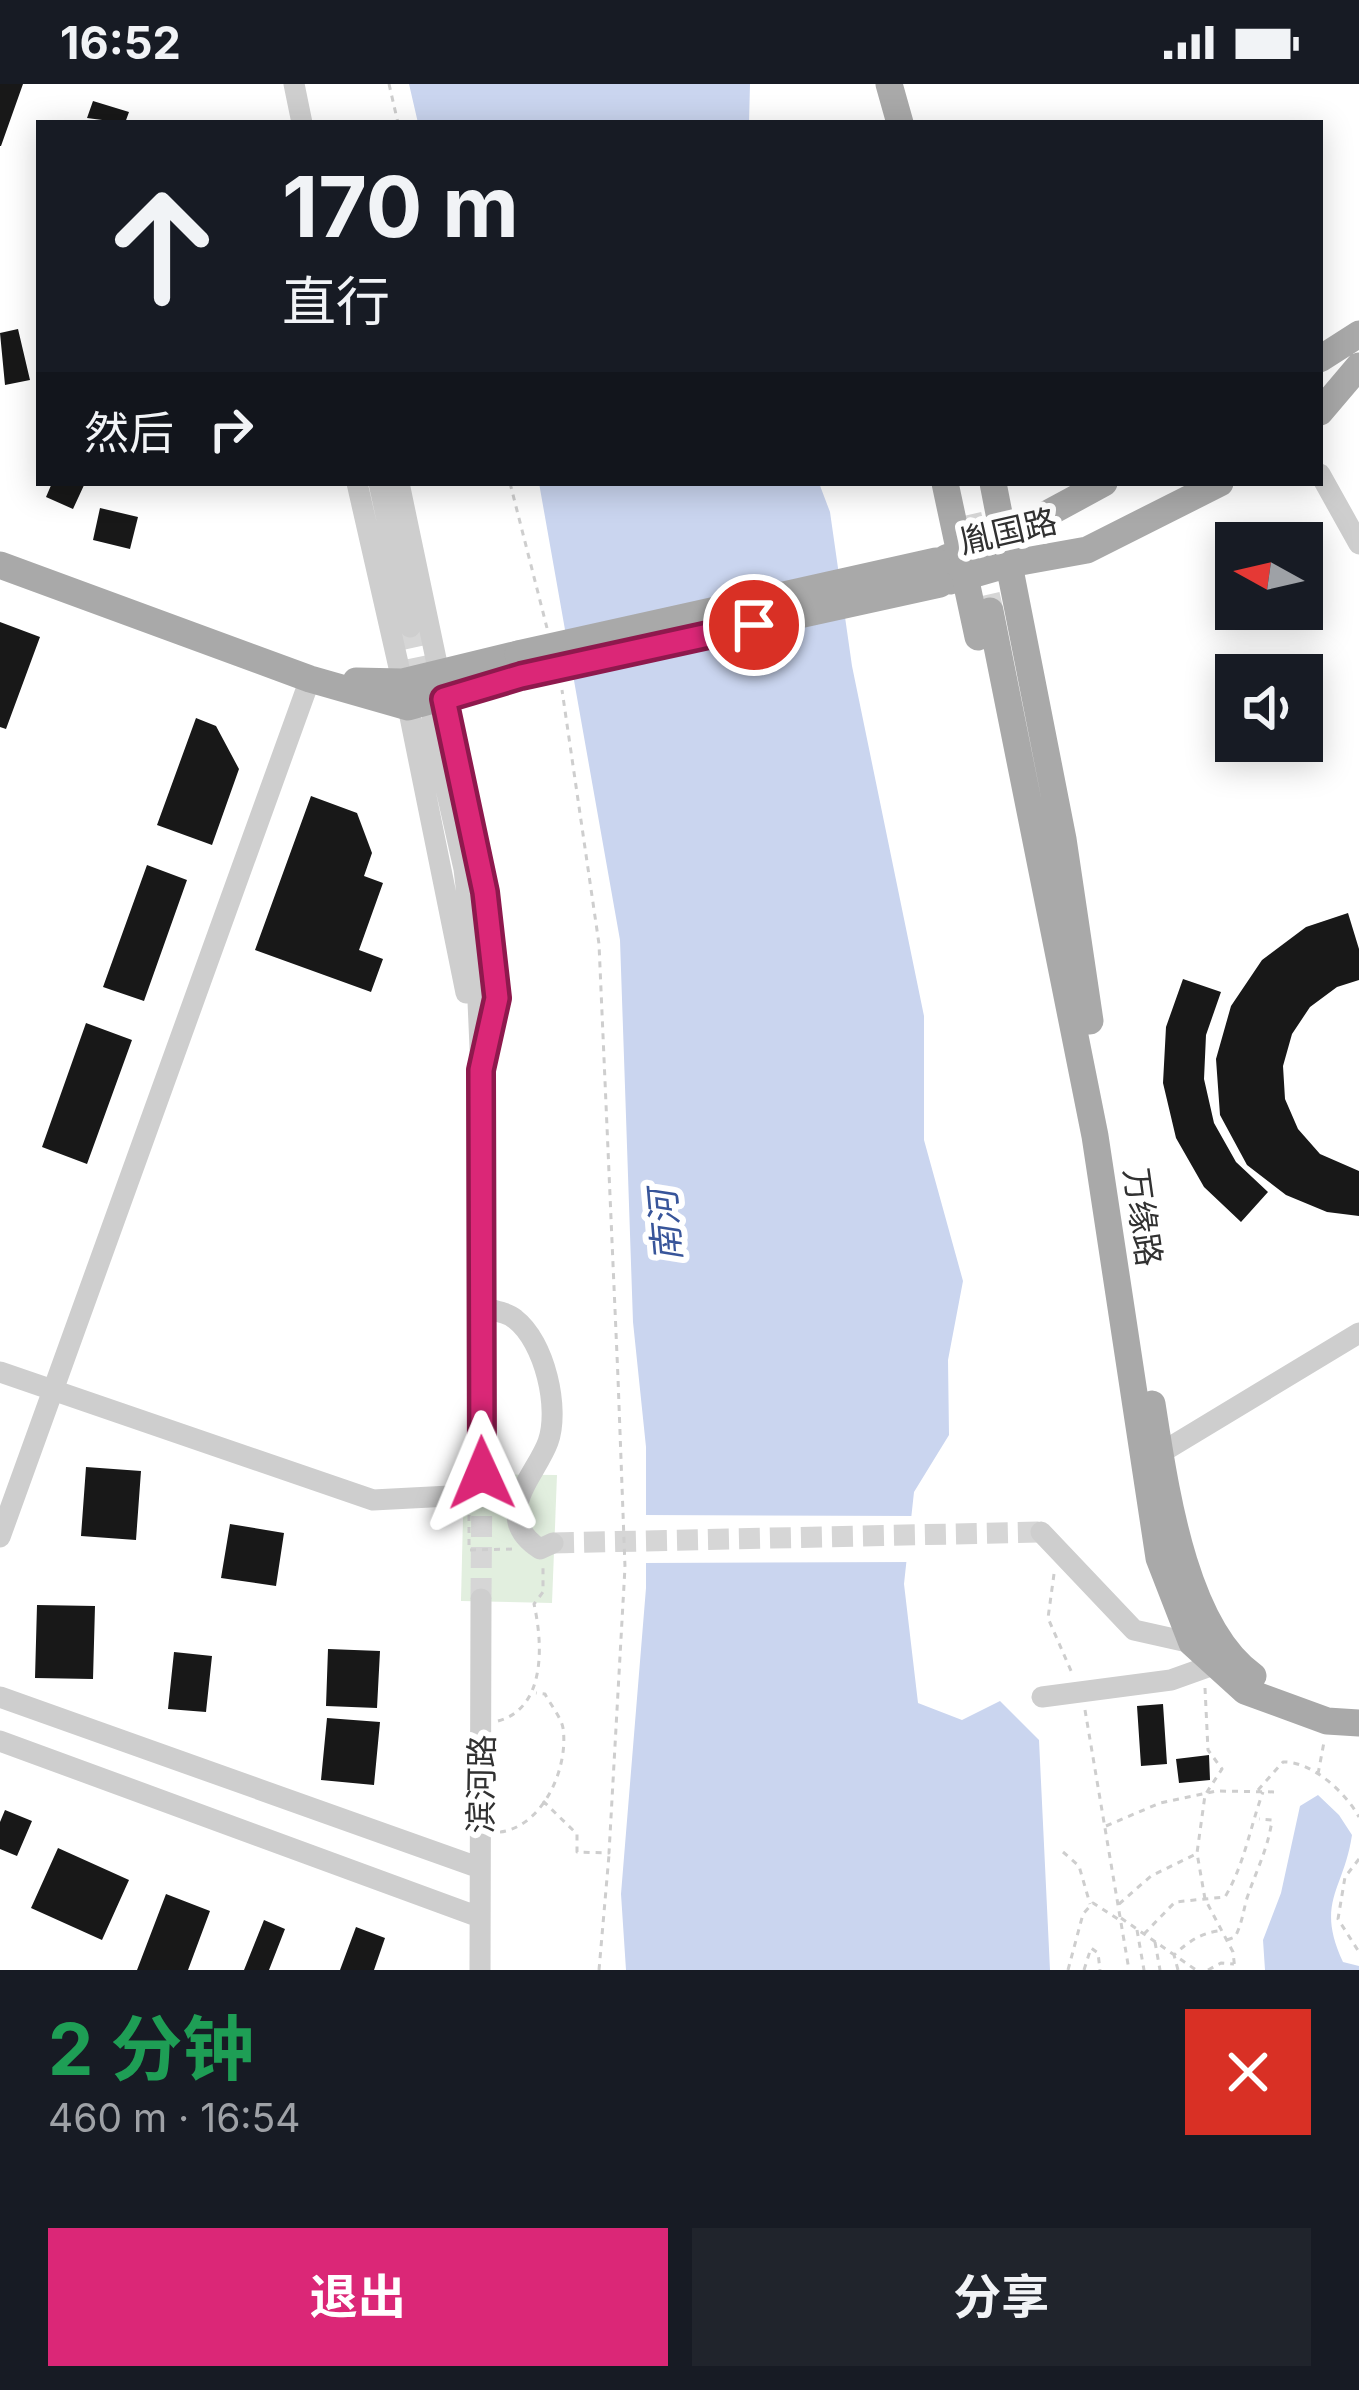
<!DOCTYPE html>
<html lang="zh">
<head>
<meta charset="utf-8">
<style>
	body { margin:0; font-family:Inter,"Noto Sans SC",sans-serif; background:#20242c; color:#f1f3f6; height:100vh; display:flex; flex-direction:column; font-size:45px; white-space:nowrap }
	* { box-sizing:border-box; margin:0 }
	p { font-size:39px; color:#9ea1a6 }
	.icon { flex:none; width:66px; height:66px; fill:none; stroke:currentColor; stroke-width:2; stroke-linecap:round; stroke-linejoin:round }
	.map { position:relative; height:1886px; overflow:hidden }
	.panel { display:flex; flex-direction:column; background:#171b24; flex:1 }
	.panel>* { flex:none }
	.top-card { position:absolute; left:36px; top:36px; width:1287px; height:366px; border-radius:0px; box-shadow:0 6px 30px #0003; background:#171b24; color:#f1f3f6; overflow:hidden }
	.needle { width:78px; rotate:278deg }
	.buttons { position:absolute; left:1215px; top:438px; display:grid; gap:24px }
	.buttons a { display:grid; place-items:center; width:108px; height:108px; border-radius:0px; background:#171b24; box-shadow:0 6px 30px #0003; font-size:60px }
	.pin { position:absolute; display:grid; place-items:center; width:102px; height:102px; color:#fff; margin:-51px; border:6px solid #fff; border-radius:50%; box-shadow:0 3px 12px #0007 }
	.me { position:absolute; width:132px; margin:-66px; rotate:359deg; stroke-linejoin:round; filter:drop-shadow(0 0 9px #0008) }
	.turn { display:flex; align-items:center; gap:42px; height:252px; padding:0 48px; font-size:54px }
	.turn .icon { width:156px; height:156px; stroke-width:2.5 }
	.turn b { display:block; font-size:84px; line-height:102px }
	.then { display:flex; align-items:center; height:114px; padding:0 48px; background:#0003; gap:24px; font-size:45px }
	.round { display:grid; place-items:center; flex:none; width:126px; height:126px; border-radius:0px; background:#20242c }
	.head { display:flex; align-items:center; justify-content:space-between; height:204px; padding:0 48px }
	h1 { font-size:72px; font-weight:700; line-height:90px; color:#1e9e55 }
	.button { display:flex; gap:24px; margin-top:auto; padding:24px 48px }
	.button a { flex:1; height:138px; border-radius:0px; background:#db2777; color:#fff; font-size:48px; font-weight:700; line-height:138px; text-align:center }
	.button a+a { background:#20242c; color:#f1f3f6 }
	.status { display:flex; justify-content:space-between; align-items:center; height:84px; padding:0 60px; background:#171b24; direction:ltr }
	.status svg { height:33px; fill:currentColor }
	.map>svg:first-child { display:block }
</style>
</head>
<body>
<div class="status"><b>16:52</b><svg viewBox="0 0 49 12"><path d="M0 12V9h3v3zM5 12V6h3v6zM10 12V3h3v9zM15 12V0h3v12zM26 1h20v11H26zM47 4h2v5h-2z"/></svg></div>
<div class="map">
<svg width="1359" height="1886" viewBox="0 0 1359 1886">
	<rect width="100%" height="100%" fill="#fff"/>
	<path fill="#e2efdf" d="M464 1390 557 1391 552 1519 461 1517Z"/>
	<path fill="#cad5ef" d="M409 0H750L749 39H418Z
		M539 399H819L830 428 852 582 924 932V1056L963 1197 948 1276 949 1351 914 1408 904 1500 918 1619 962 1636 1000 1617 1039 1656 1050 1886H626L621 1810 646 1504V1363L633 1238 620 856Z
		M1318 1711 1339 1731 1352 1751C1344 1806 1315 1818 1343 1878L1359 1882V1886H1265L1263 1856 1281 1809 1300 1722Z"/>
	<path fill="#fff" d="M640 1431 917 1432 912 1478 640 1479Z"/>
	<path fill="#181818" d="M0 0H23L1 62H0Z
		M93 17 129 28 125 39 87 34Z
		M18 245 30 296 5 301 0 249Z
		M52 399H85L73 425 46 413Z
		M100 424 138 433 130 465 93 456Z
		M0 538 40 553 6 645 0 643Z
		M196 634 216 642 239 685 212 761 157 741Z
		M311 712 357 729 372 769 364 792 383 799 359 866 383 875 371 908 255 866Z
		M147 781 187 796 144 917 103 903Z
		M1348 829 1359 865V896L1337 903 1310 923 1292 950 1283 982 1285 1015 1298 1045 1320 1070 1359 1087V1132L1327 1128 1286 1111 1247 1081 1220 1031 1216 975 1231 922 1262 876 1306 843Z
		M1183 895 1221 908 1206 951 1204 995 1214 1039 1236 1078 1268 1108 1241 1138 1204 1103 1176 1054 1163 999 1166 943Z
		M86 939 132 956 87 1080 42 1063Z
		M86 1383 141 1387 136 1456 81 1452Z
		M230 1440 284 1449 276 1502 221 1494Z
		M37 1521 95 1522 93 1595 35 1594Z
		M328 1565 380 1567 377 1624 326 1622Z
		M174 1568 212 1572 206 1628 168 1625Z
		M1163 1620 1167 1680 1141 1682 1137 1622Z
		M327 1634 380 1638 374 1701 321 1696Z
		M1209 1671 1210 1696 1179 1699 1176 1675Z
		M5 1726 32 1737 17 1772 0 1765V1738Z
		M58 1764 129 1796 102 1856 31 1824Z
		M166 1810 210 1827 188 1886H137Z
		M264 1836 285 1845 269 1886H244Z
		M356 1843 385 1854 374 1886H340Z"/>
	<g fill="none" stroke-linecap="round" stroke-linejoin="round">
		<path stroke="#d6d6d6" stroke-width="21" stroke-dasharray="21 10" stroke-linecap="butt" d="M410 543 424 609
			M553 1459 1041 1448
			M481 1515 482 1389"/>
		<path stroke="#d6d6d6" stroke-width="27" stroke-dasharray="27 14" stroke-linecap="butt" d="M968 431 990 527"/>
		<path stroke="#cecece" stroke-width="3" stroke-dasharray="6 6" stroke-linecap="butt" d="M389 0 398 39
			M510 399 547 544
			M469 1431V1466L514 1465
			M1054 1490 1048 1534 1072 1589
			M1205 1604 1208 1666 1222 1685 1205 1711 1197 1769 1205 1815 1233 1868 1235 1886
			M1085 1626 1129 1886
			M498 1637C546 1624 543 1560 534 1520L543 1508V1484
			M1318 1690 1324 1658
			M1258 1706 1283 1678C1312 1677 1346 1709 1359 1733
			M543 1717 577 1750V1768L609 1769 625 1483 618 1294 599 860 562 606
			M1106 1742 1160 1719 1216 1707 1279 1708
			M500 1748C542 1743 569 1685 563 1644 561 1633 550 1620 545 1610L536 1609
			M1063 1768 1079 1782 1090 1820
			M1359 1775 1345 1793 1338 1835 1359 1868
			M1119 1820 1151 1792 1196 1770
			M1121 1834 1196 1886
			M1137 1846 1144 1886
			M1144 1850 1175 1818 1225 1813C1245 1779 1250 1743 1263 1708
			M1227 1856 1235 1853C1242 1840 1243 1828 1247 1814 1256 1787 1268 1765 1272 1736L1259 1735
			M1155 1858 1160 1886
			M599 1886 609 1771
			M1068 1886 1083 1830 1093 1819 1121 1837
			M1084 1886 1091 1864 1098 1869 1100 1886
			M1178 1886 1174 1871C1188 1858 1199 1850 1218 1847L1222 1850
			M1208 1886 1221 1879 1234 1880"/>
		<path stroke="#cecece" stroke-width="21" d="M294 0 302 39
			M1320 390 1359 460
			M357 399 408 623 466 909
			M379 399 410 543
			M399 399 485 808 497 914 488 956
			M431 638 464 785 477 895 481 986 482 1389
			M480 1223C490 1226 507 1228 515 1235 545 1258 560 1325 548 1358 540 1380 518 1404 517 1427 516 1444 526 1456 540 1465L553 1459
			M0 1288 373 1416 469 1411
			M1149 1376 1359 1249
			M1041 1448 1134 1546 1192 1559
			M0 1453 310 595
			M0 1613 480 1784
			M1042 1613 1171 1596 1213 1581
			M0 1657 479 1833
			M480 1886 481 1515"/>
		<path stroke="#a9a9a9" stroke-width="27" d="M889 0 900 39
			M1320 275 1359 250
			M1320 328 1359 282
			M945 399 978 553
			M993 399 1063 755 1090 937
			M946 474 1006 452 1104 399
			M0 481 310 595 408 623 521 592
			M950 497 1009 480 1087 466 1220 399
			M990 527 1095 1052 1159 1474 1192 1559 1245 1607 1327 1637 1359 1639
			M356 597 402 598 518 570
			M1152 1320C1165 1401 1183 1542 1253 1592"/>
		<path stroke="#a9a9a9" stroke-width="27" d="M518 570 936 477
			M521 592 940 500"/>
	</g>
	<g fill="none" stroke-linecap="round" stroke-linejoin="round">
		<defs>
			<path id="route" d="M482 1389 481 986 497 914 485 808 444 615 521 592 754 541"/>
		</defs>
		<use href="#route" stroke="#8e194d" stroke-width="30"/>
		<use href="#route" stroke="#db2777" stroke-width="21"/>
	</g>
	<g text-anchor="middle" stroke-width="12" stroke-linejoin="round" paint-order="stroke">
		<g font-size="33" fill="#313131" stroke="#fff">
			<text transform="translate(1008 447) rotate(-13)" y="12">胤国路</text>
			<text transform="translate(1143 1133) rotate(82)" y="12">万缘路</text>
			<text transform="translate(481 1700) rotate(-89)" y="12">滨河路</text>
		</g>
		<g font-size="36" font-style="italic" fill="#38559a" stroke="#fff">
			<text transform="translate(665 1142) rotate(-95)" y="13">南河</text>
		</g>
	</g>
</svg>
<div class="buttons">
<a><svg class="needle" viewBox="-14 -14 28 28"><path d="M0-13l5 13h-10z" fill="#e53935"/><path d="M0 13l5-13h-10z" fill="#9ea1a6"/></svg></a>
<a><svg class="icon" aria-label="sound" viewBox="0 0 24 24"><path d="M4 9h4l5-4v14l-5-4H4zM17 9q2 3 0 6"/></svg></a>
</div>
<div class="pin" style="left:754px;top:541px;background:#d93025"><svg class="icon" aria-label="arrive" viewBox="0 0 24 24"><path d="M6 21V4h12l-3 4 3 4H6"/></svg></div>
<svg class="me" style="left:482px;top:1389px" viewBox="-20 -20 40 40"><path d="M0-17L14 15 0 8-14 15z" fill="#db2777" stroke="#fff" stroke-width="4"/></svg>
<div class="top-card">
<div class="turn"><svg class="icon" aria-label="ahead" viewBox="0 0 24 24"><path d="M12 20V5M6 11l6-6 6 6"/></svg><div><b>170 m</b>直行</div></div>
<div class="then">然后<svg class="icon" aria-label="right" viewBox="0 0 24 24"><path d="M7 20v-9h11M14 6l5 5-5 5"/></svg></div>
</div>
</div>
<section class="panel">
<div class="head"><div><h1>2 分钟</h1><p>460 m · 16:54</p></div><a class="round" style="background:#d93025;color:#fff"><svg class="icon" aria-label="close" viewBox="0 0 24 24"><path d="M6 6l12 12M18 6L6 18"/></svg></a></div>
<div class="button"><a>退出</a><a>分享</a></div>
</section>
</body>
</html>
